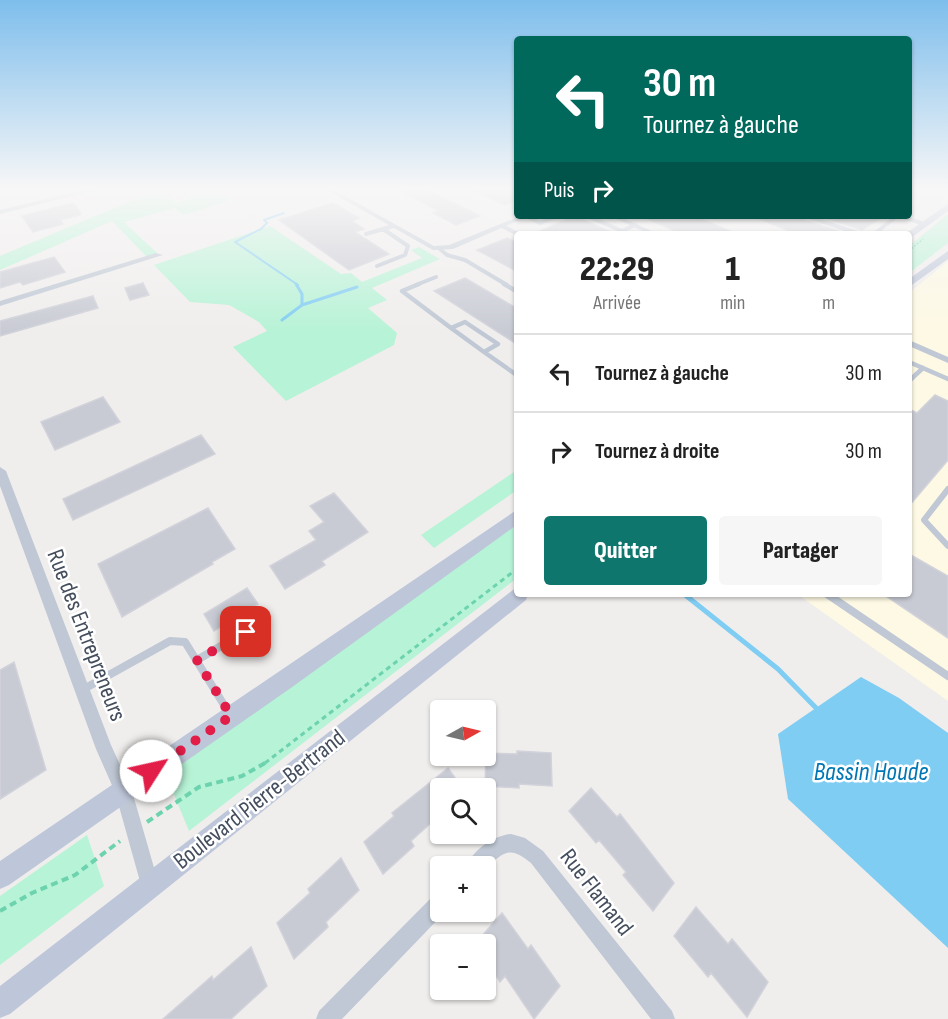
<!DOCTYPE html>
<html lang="fr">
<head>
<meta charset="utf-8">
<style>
	body { margin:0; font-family:"Sofia Sans Condensed",sans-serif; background:#f6f6f6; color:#222; height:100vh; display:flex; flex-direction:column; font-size:22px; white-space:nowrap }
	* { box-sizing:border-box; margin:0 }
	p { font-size:20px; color:#767676 }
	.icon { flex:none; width:33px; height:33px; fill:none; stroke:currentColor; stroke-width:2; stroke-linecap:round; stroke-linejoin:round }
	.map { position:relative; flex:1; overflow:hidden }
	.side { position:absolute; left:514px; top:231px; width:398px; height:366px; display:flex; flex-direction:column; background:#fff; border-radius:6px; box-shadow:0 2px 4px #0004 }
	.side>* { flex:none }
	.top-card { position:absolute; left:514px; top:36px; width:398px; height:183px; border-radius:6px; box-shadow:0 2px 4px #0004; background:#00695c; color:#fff; overflow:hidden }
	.needle { width:39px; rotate:82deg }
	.tools { position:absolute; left:430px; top:700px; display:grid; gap:12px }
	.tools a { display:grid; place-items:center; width:66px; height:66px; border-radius:6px; background:#fff; box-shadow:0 2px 4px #0004; font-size:30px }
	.pin { position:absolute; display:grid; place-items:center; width:51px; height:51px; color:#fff; margin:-26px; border-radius:12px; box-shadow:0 3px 9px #0006 }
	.me { position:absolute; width:66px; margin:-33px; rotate:55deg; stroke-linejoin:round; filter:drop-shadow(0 0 4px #0008) }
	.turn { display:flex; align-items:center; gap:21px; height:126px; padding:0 30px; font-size:27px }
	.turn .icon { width:78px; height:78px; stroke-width:2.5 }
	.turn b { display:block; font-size:42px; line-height:51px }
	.then { display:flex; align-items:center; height:57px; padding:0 30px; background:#0003; gap:12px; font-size:22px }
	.eta { display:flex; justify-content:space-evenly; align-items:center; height:102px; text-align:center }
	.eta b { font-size:36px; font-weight:800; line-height:42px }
	.primary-button { display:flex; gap:12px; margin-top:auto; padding:12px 30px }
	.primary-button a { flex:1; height:69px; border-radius:6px; background:#0f766e; color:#fff; font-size:24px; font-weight:800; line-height:69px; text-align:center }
	.primary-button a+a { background:#f6f6f6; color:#222 }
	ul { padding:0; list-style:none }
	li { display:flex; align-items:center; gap:18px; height:78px; padding:0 30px; border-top:2px solid #e0e0e0 }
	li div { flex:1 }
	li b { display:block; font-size:22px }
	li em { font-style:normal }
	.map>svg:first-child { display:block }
</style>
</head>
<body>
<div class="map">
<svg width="948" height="1019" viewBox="0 0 948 1019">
	<rect width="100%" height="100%" fill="#f0eeed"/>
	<path fill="#fdf9e4" d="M948 261V701L797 594H909V293Z"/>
	<path fill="#b7f3d6" d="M157 190H179L168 194 176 203 207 190H221L232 200 183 215 175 208 124 222 158 254 147 257 112 221 0 270V256Z
		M948 214V243L909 273V246Z
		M270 226 341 274 351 273 362 282 422 258 411 250 419 247 440 259 372 288 387 300 368 308 397 333 394 345 286 401 233 347 267 331 259 322 229 305 190 302 154 265Z
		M517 470V490L434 548 421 535Z
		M517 524V578L189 831 166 775Z
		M87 835 104 886 0 965V896Z"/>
	<path fill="#80cdf3" d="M861 677 899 698 948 733V948L788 799 778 734Z"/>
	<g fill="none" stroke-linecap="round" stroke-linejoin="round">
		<path stroke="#80cdf3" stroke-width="2" d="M284 213 264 220 267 223 261 229 235 242 298 285"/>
		<path stroke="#80cdf3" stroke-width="3" d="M302 305 357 287
			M282 320 302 305V294L296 284"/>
		<path stroke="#80cdf3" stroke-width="5" d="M684 594 778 669 820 712"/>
	</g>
	<path fill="#c9cbd4" stroke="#d1d2da" stroke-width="1.5" d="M399 190H428L480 216 456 225 433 213 439 211Z
		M472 190H518V200L505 205Z
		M73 203 81 213H79L80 215 60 220 63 224 33 232 22 216Z
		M333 203 359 218 352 221 364 229 355 232 389 254 349 270 279 220Z
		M575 216 615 234H533Z
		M641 216H694L737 234H682Z
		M752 216H802L805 220 847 234H797Z
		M819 216H884L862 230Z
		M507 238 518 243V272L477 250Z
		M54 257 65 272 23 285 20 282 0 288V272Z
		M465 278 518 309V345L434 291Z
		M143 283 149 295 130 300 125 288Z
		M93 296 98 308 0 336V321Z
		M935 395 948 401V460L909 506V409L917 413Z
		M103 397 120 422 55 450 41 422Z
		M201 435 215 454 73 520 63 499Z
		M334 493 368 532 322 561 325 565 285 589 270 566 316 540 309 531 324 522 310 506Z
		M208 508 235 549 212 562 213 564 122 617 98 564Z
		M909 554 948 576V638L883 594H909Z
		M247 588 258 604 214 631 204 614Z
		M14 662 46 770 0 799V670Z
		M517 751 551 753 552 786 519 784V788L485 786 486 753 517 754Z
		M448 768 463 789H441V814L411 841 414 846 383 874 364 842 394 816 392 813Z
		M591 788 617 817 620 814 674 883 653 911 623 875 626 872 599 840 596 843 569 811Z
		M341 858 359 890 326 922 328 927 294 959 277 923 310 893 308 889Z
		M696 907 728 944 732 939 768 982 747 1017 711 973 708 977 674 936Z
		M502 913 528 949 531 945 560 986 534 1019 505 976 500 982 486 960V945H474Z
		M251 947 267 986 231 1019H163L212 976 213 980Z"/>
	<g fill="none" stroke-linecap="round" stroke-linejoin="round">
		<path stroke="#6cd3ae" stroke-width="1.5" stroke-dasharray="2 1.5" stroke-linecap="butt" d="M909 251 923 239"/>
		<path stroke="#6cd3ae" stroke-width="3" stroke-dasharray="5 4" stroke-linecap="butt" d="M265 763 518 568"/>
		<path stroke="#6cd3ae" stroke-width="4" stroke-dasharray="7 4.5" stroke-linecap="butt" d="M147 822 199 787 242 776 267 762
			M0 911 32 893 75 875 120 841"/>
		<path stroke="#bfc8d4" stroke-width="4" d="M526 216 540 223 557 216
			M587 216 622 231
			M806 216 860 234
			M901 216 924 224
			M502 226 518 234
			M366 234 393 226
			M628 234 622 231 635 225
			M874 234 897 216
			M440 249 447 255 465 260 507 285
			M377 266 405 255 408 246 383 229
			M416 285 436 277"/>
		<path stroke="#bfc8d4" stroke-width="4.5" d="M419 284 402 291 451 328
			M504 284 518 292
			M465 322 498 344 484 352 451 328Z
			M484 352 518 376
			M909 362 948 379
			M909 381 923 368"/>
		<path stroke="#bfc8d4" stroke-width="6" d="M948 489 924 520 948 546"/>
		<path stroke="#bfc8d4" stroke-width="8" d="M827 594 948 676
			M197 660 262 622
			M82 690 170 641 185 642 229 713"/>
		<path fill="#bfc8d4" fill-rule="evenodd" d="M327 190H334L434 246 449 245 520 216H529L453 249 433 250Z
			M610 216H619L658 234H649Z
			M156 253 163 255 0 306V301Z
			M909 340 948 357V363L909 346Z
			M0 467 6 471 111 745 132 791 159 885 157 892 150 894 143 892 141 885 115 792 96 749 0 486Z
			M511 834 525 838 543 851 672 1011 675 1019H651L531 863C510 846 504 851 486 869V867H466C473 850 493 836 511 834Z
			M441 892V912H445L342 1019H316L319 1011 434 895Z"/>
		<path fill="#bfc8d4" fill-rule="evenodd" d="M84 190H96L0 214V210Z"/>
		<path fill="#bec7d9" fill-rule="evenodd" d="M948 204V211L912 237 909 238V234H905Z
			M948 251V259L909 287V279Z
			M518 509V524L295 685 9 885 0 889V861Z
			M518 586V594H528L526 600 10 1014 0 1018V986Z"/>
	</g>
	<linearGradient id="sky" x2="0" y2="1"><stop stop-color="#7ebeec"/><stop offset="0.57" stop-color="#f8f7f7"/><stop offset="1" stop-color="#f8f7f7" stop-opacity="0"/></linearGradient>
	<rect width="948" height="332" fill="url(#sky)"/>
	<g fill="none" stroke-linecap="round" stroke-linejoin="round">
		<path stroke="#e11d48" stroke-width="10" stroke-dasharray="0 18" d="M151 771 231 716 197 660 246 632"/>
	</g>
	<g text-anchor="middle" stroke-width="5" stroke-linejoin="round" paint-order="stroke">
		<g font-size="24" fill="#444e5d" stroke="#fff">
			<text transform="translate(87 635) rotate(69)" y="8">Rue des Entrepreneurs</text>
			<text transform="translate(259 799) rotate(-38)" y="8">Boulevard Pierre-Bertrand</text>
			<text transform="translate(597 892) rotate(52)" y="8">Rue Flamand</text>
		</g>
		<g font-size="26" font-style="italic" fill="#0077b4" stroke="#fff">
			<text x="871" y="780">Bassin Houde</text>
		</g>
	</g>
</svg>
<div class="tools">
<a><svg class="needle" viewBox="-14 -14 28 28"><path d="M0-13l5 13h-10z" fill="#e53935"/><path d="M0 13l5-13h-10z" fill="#767676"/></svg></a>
<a><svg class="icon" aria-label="search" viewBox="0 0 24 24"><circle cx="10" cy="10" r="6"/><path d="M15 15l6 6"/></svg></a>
<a>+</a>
<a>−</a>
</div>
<div class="pin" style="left:246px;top:632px;background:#d93025"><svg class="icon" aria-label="arrive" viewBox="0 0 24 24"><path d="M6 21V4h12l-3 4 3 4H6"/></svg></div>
<svg class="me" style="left:151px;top:771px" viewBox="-20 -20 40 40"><circle r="19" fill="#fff"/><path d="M0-13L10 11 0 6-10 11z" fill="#e11d48"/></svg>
<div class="top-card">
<div class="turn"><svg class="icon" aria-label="left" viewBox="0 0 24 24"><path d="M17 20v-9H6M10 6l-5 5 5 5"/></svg><div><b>30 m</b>Tournez à gauche</div></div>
<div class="then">Puis<svg class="icon" aria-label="right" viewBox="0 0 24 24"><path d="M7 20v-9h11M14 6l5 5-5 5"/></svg></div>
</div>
<section class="side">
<div class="eta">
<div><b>22:29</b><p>Arrivée</p></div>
<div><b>1</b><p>min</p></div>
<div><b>80</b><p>m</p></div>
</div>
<ul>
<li><svg class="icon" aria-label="left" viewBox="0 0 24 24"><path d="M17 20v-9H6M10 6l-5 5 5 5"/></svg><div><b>Tournez à gauche</b></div><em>30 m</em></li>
<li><svg class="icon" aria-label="right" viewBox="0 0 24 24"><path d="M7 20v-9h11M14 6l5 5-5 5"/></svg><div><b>Tournez à droite</b></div><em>30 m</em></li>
</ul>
<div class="primary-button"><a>Quitter</a><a>Partager</a></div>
</section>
</div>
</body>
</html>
